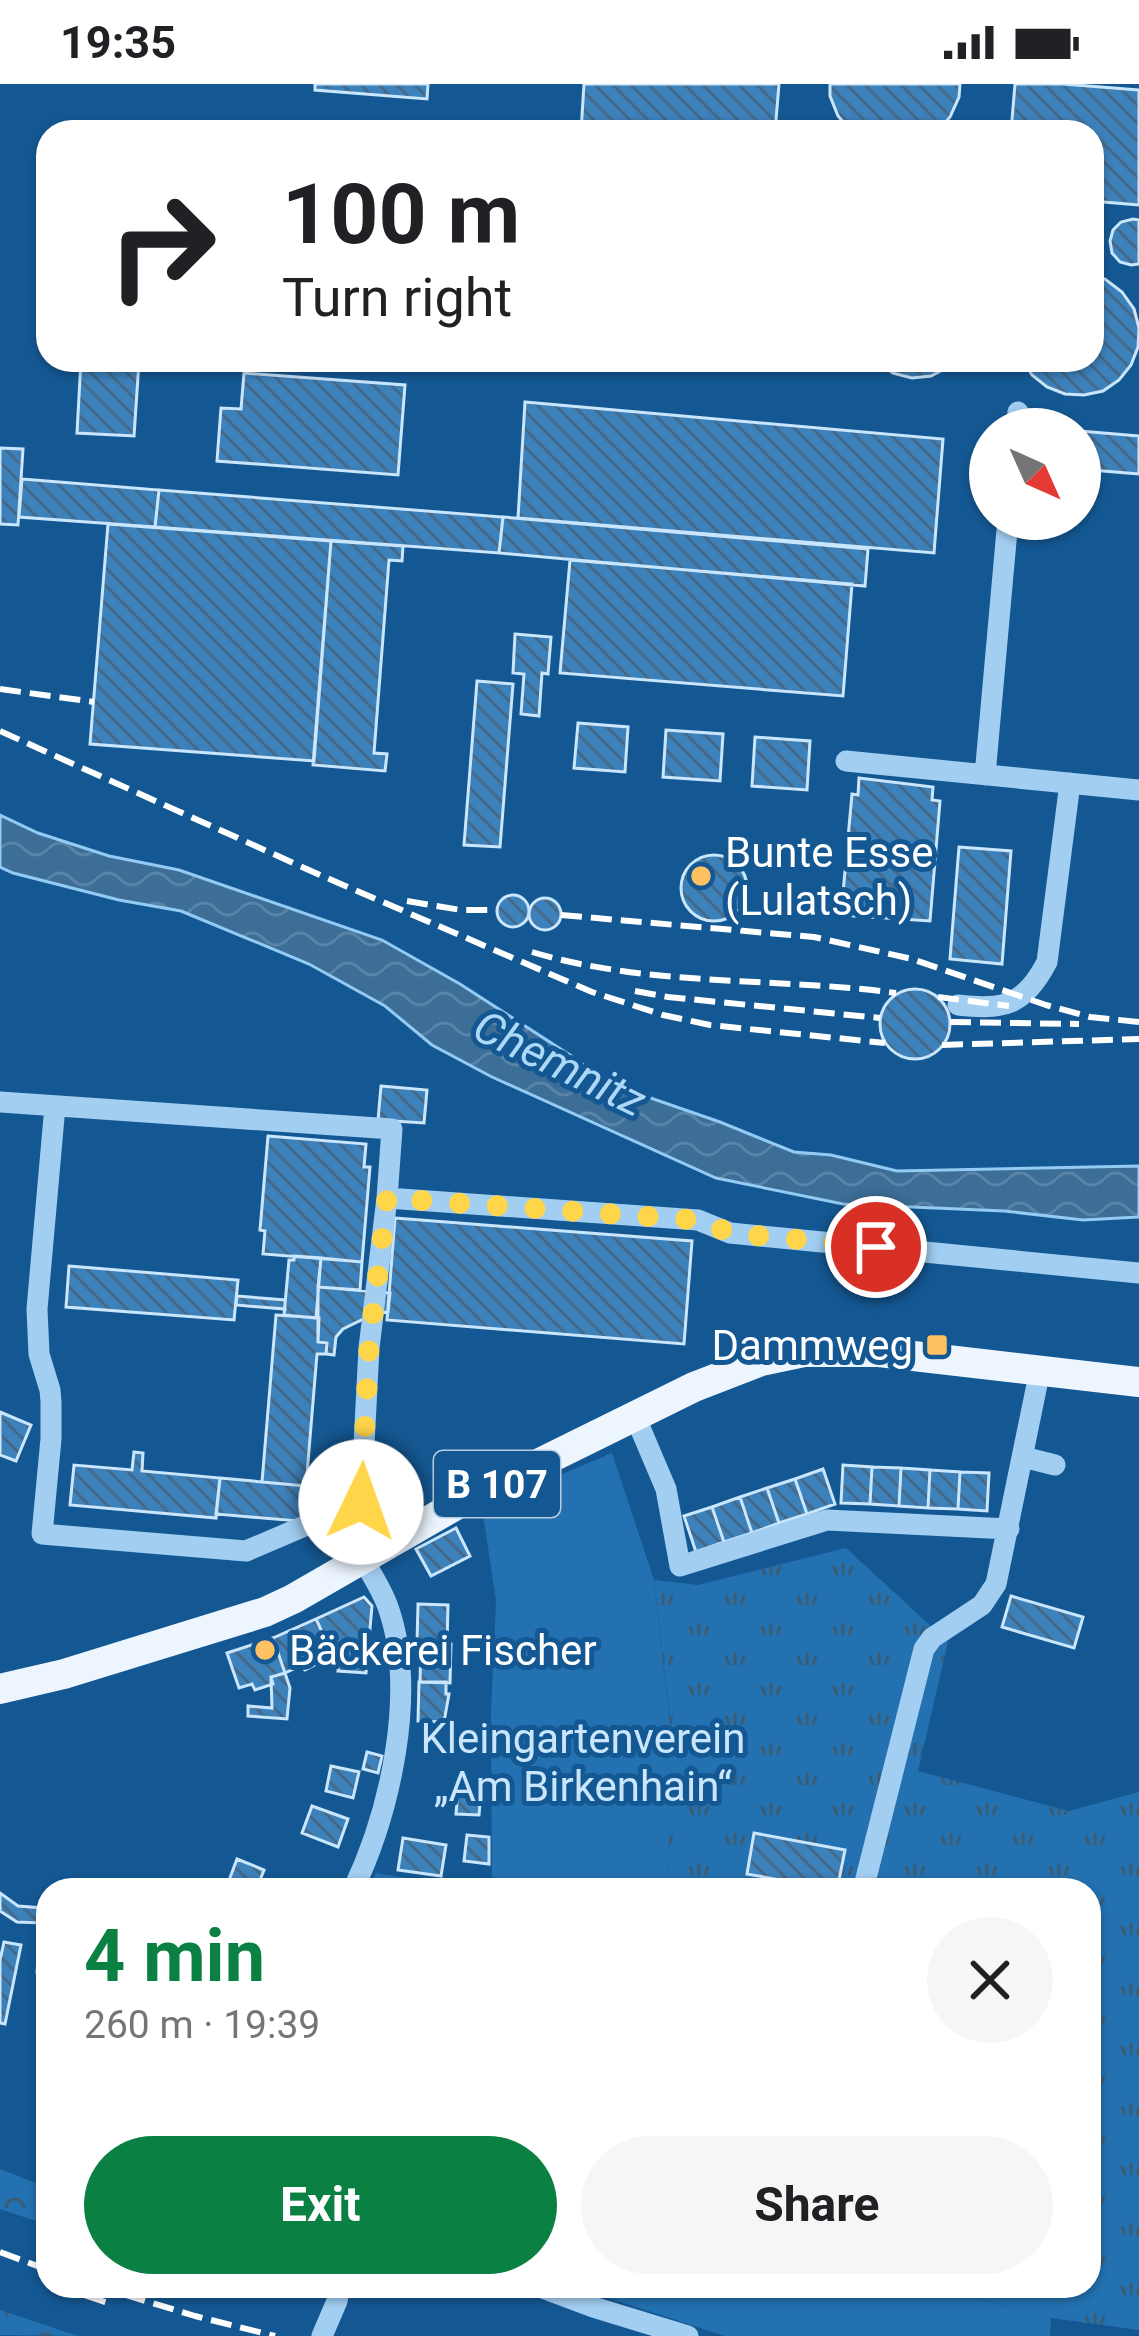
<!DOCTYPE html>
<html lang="en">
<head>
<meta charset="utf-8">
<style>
	body { margin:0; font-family:Roboto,sans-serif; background:#f6f6f6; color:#202124; height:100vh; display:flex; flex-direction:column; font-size:45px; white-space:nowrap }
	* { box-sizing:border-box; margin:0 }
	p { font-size:39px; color:#757577 }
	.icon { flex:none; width:66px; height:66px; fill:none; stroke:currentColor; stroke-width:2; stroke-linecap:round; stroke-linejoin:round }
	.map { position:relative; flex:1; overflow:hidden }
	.details { position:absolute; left:36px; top:1794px; width:1065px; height:420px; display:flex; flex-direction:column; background:#fff; border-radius:36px; box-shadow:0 3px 9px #0004 }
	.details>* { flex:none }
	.guide { position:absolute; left:36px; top:36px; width:1068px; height:252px; border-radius:36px; box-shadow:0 3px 9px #0004; background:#fff; color:#202124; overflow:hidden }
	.needle { width:78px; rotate:135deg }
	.fabs { position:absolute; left:969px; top:324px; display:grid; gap:24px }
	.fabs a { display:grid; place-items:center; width:132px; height:132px; border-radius:50%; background:#fff; box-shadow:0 3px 9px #0004; font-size:60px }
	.pin { position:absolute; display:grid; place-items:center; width:102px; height:102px; color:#fff; margin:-51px; border:6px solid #fff; border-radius:50%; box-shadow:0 3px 12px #0007 }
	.me { position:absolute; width:132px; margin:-66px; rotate:3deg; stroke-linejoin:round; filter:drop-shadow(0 0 9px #0008) }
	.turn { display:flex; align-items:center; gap:42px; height:252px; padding:0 48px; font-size:54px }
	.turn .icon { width:156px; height:156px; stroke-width:2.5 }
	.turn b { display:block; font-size:84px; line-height:102px }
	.round { display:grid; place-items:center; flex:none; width:126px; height:126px; border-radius:63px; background:#f6f6f6 }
	.summary { display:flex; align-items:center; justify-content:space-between; height:204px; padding:0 48px }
	h1 { font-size:72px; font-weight:700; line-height:90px; color:#0b8043 }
	.action { display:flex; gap:24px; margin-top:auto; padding:24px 48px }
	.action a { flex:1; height:138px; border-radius:72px; background:#0b8043; color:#fff; font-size:48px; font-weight:700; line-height:138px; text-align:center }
	.action a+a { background:#f6f6f6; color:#202124 }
	.status { display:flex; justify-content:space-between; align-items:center; height:84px; padding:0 60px; background:#fff; direction:ltr }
	.status svg { height:33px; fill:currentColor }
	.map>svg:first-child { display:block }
</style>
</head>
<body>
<div class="status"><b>19:35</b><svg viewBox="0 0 49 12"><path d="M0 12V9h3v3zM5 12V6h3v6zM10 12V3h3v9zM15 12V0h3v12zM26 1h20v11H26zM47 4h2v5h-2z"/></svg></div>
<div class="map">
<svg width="1139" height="2252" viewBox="0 0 1139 2252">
	<defs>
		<pattern id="grass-tufts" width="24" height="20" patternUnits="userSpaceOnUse" patternTransform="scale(3)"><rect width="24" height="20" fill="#2371b0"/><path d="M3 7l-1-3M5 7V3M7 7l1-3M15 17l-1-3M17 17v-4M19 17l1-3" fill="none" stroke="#3c5b74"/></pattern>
		<pattern id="forest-crowns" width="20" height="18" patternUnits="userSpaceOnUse" patternTransform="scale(3)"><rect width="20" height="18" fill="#2371b0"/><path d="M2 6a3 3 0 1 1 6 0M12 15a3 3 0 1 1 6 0" fill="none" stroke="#3c5b74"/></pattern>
		<pattern id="water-waves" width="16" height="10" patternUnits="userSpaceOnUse" patternTransform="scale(3)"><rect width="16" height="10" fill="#3d6e98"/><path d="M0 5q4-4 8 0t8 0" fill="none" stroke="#5a84a7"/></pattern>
		<pattern id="building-back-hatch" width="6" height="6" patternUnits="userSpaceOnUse" patternTransform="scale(3)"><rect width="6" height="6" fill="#3d81bb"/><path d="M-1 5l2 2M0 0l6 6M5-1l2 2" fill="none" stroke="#446989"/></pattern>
	</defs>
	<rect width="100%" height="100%" fill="#145893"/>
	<path fill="url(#grass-tufts)" d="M846 1464 948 1558 918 1687 1069 1727 1139 1708V2246L1051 2234 932 2202H1089V1806H666L674 1670 654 1496 698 1501Z"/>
	<path fill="url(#forest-crowns)" d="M0 2085 48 2104V2141L0 2125Z
		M0 2226 78 2252 0 2251Z"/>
	<path fill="#2371b0" d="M612 1369 654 1496 674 1676 666 1806H492L491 1626 496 1516 482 1424Z
		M376 1789 482 1806H368Z
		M572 2202H932L1051 2234 1050 2252H725Z"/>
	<path fill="url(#water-waves)" stroke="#94cbf5" stroke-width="3" d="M0 731 38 749 109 772 179 786 382 856 460 900 573 973 607 999 720 1038 794 1068 831 1071 897 1087 1139 1082V1133L1083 1136 1004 1127 843 1120 716 1094 492 993 432 961 385 922 309 880 181 827 119 816 13 789 0 783Z"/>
	<path fill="url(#building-back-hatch)" stroke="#cae6fc" stroke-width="3" d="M315 0H428L427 15 315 6Z
		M584 0H779L775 48H581Z
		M830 0H960L959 13 950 33 937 48H852L838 32 830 12Z
		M1015 0H1063L1139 6V121L1092 117V48H1011Z
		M1133 135 1139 136V180L1131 181 1120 178 1112 169 1110 157 1113 146 1121 138Z
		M1092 191 1105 195 1122 208 1134 225 1139 244 1138 263 1131 281 1119 296 1103 307 1084 311 1065 310 1047 303 1032 291 1023 276H1092Z
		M81 276 139 278 134 352 77 349Z
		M875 276H955L948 283 931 292 912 294 893 289Z
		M244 289 405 301 398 391 217 377 221 324 241 325Z
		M525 318 943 355 934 469 518 434Z
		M1080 347 1139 352V390L1080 385Z
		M0 364 23 365 18 441 0 440Z
		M22 395 159 406 155 443 19 433Z
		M159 406 503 433 499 469 155 443Z
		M503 433 868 465 865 502 499 469Z
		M108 440 331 457 314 677 90 660Z
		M331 457 403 462 402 477 389 476 374 669 387 670 385 687 313 681Z
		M570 476 852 500 843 612 560 589Z
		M515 550 551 553 548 590 542 589 539 632 521 630 524 590 513 589Z
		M477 597 513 600 500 763 464 761Z
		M578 639 628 643 625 688 574 684Z
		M666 646 723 650 720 697 663 693Z
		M755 653 810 657 807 706 752 702Z
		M859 694 933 703 932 716 940 717 930 837 841 831 852 710 858 711Z
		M959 763 1011 767 1002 880 950 875Z
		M681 804a33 33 0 1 1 66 0a33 33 0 1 1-66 0Z
		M497 827a16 16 0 1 1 32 0a16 16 0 1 1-32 0Z
		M529 830a16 16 0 1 1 32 0a16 16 0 1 1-32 0Z
		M880 940a35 35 0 1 1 70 0a35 35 0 1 1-70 0Z
		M381 1002 427 1006 424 1039 378 1036Z
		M268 1052 366 1060 364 1083H370L362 1178 263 1170 265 1147 260 1146Z
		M395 1134 692 1157 684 1260 387 1236Z
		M294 1172 321 1174 316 1234 284 1231 289 1176H294Z
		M321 1174 362 1178 360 1206 318 1203Z
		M69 1182 238 1196 234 1236 66 1223Z
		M318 1203 390 1209 388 1228 376 1229 343 1245 336 1253 334 1271 326 1270 327 1259 318 1258Z
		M237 1212 285 1216V1225L236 1221Z
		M276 1231 319 1234 318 1258 327 1259 326 1270H317L306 1402 262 1398Z
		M0 1328 31 1341 16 1377 0 1371Z
		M134 1368 143 1369 142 1387 220 1394 216 1434 70 1421 74 1381 132 1386Z
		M843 1381 872 1383 870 1420 841 1419Z
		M872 1383 901 1384 899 1422 870 1420Z
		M901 1384 930 1386 928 1424 899 1422Z
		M823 1385 835 1420 807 1430 795 1395Z
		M930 1386 960 1388 958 1425 928 1424Z
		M960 1388 989 1389 987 1427 958 1425Z
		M220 1394 306 1402 305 1406 312 1407 310 1438 216 1430Z
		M795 1395 807 1430 779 1439 767 1404Z
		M767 1404 779 1439 752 1449 740 1413Z
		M740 1413 752 1449 724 1458 712 1423Z
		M712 1423 724 1458 696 1468 684 1432Z
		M456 1444 470 1472 431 1492 416 1465Z
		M1011 1512 1083 1533 1074 1564 1002 1543Z
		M364 1513 372 1522 366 1589 338 1587 339 1574 343 1568 331 1567 316 1535Z
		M418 1520 448 1521 447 1560 417 1559Z
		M316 1535 331 1567 316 1574 317 1580 305 1586 300 1582 285 1589 273 1554Z
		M273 1554 285 1589 271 1593 273 1600 255 1606 252 1600 239 1604 227 1569Z
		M421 1559 451 1560 450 1599 420 1598Z
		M285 1589 290 1604 287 1635 248 1632V1622L272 1624 271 1593Z
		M419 1598H446V1610H449L444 1638 418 1637Z
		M367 1668 382 1672 378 1689 363 1685Z
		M331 1682 359 1688 353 1714 326 1707Z
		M458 1705 481 1707 479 1731 456 1730Z
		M312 1722 348 1735 338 1763 302 1749Z
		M754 1749 845 1766 837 1806 747 1790Z
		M467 1751 489 1753V1780L464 1777Z
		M403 1754 446 1761 441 1792 398 1786Z
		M237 1775 264 1786 256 1806H247L228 1799Z
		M75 1796 107 1800 106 1806H74Z
		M0 1809 18 1822 43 1824 42 1839 17 1838 0 1827Z
		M4 1858 21 1861 5 1940 0 1939V1876Z
		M39 1861H48V1888H37Z"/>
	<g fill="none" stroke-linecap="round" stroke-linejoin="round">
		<path stroke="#a2cef2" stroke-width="21" d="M1016 345 1018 328
			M846 677 1139 706
			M985 691 1008 435
			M958 921C1004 926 1024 922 1047 878L1070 699
			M0 1018 392 1045 387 1114 698 1136 730 1149 1139 1189
			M55 1022 37 1225 39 1270 50 1306 51 1318V1355L42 1450 246 1467 361 1418
			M635 1332 666 1405 680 1482 827 1436 1009 1445
			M1023 1373 1055 1381
			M385 1460 361 1418 369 1264 387 1114
			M353 1806C390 1728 418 1608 388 1523 382 1506 371 1489 362 1474
			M863 1806 924 1565 932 1554 982 1521 996 1500 1040 1286
			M537 2202 593 2223 688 2252
			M322 2252 337 2217 340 2202"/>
		<path stroke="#edf6ff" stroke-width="30" d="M0 1605 64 1590 265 1528 293 1515 463 1417 694 1303 761 1277 804 1268H879L1139 1298"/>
		<path stroke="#fff" stroke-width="6" stroke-dasharray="21 9" stroke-linecap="butt" d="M0 605 94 618
			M0 647 320 791 592 908 663 931 710 941 885 959
			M407 817 461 826H496
			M561 831 814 853 912 875 1046 921 1090 933 1139 938
			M532 868C649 903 776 893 896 909
			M635 907 668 913 880 934
			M938 913 1009 922
			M950 938 1079 940
			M942 961 1139 955
			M0 2168 48 2186
			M57 2202 108 2219
			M96 2202 195 2232 275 2252"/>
	</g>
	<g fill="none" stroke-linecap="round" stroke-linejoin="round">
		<path stroke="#ffd54a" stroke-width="21" stroke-dasharray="0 37.8" d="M361 1418 369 1264 387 1114 698 1136 730 1149 876 1163"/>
	</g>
	<g fill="#ffc263" stroke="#145893" stroke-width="4.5">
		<circle cx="701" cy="792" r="12"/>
		<rect x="925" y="1249" width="24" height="24" rx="6"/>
		<circle cx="265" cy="1566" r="12"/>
	</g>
	<g text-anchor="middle" stroke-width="10" stroke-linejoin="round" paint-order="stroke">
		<rect fill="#145893" stroke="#b8cddf" stroke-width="3" x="434" y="1367" width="126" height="66" rx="9"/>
		<g font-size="39" font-weight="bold" fill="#fff">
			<text x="497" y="1414">B 107</text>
		</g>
		<g font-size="42" fill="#fff" stroke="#145893" text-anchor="start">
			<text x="725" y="783">Bunte Esse<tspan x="725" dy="48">(Lulatsch)</tspan></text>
			<text x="913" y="1276" text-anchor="end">Dammweg</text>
			<text x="289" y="1581">Bäckerei Fischer</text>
		</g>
		<g font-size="42" fill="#cae6fc" stroke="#145893">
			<text x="583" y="1669">Kleingartenverein<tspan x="583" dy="48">„Am Birkenhain“</tspan></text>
		</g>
		<g font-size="45" font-style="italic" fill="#aed8f8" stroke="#145893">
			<text transform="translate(560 979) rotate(26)" y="16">Chemnitz</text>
		</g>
	</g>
</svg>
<div class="fabs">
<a><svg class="needle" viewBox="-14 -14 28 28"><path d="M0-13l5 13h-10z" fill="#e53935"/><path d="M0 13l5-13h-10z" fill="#757577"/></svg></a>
</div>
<div class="pin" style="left:876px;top:1163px;background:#d93025"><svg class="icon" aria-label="arrive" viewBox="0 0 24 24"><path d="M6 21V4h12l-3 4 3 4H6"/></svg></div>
<svg class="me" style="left:361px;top:1418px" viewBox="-20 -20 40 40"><circle r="19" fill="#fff"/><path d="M0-13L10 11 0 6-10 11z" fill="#ffd54a"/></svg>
<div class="guide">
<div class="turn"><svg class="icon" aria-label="right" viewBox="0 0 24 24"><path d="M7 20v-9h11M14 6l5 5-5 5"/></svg><div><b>100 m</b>Turn right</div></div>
</div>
<section class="details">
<div class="summary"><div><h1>4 min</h1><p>260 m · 19:39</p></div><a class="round"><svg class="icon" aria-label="close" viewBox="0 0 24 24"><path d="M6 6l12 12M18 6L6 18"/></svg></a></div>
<div class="action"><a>Exit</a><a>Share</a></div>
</section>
</div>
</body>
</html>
